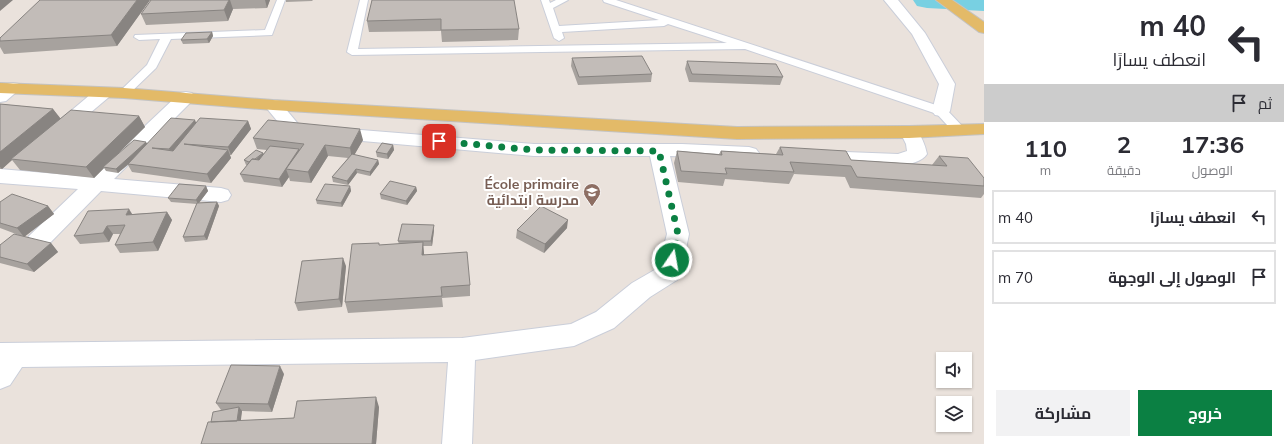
<!DOCTYPE html>
<html lang="ar">
<head>
<meta charset="utf-8">
<style>
	body { margin:0; font-family:Mulish,Cairo,sans-serif; background:#f2f2f3; color:#2b2b33; direction:rtl; height:100vh; display:flex; flex-direction:column; font-size:15px; white-space:nowrap }
	* { box-sizing:border-box; margin:0 }
	p { font-size:13px; color:#7c7c81 }
	.icon { flex:none; width:22px; height:22px; fill:none; stroke:currentColor; stroke-width:2; stroke-linecap:round; stroke-linejoin:round }
	.map { position:relative; flex:1; overflow:hidden; direction:ltr }
	.drawer { display:flex; flex-direction:column; background:#fff; width:300px }
	.drawer>* { flex:none }
	.banner { background:#fff; color:#2b2b33; overflow:hidden }
	.buttons { position:absolute; left:936px; top:352px; display:grid; gap:8px }
	.buttons a { display:grid; place-items:center; width:36px; height:36px; border-radius:0px; background:#fff; box-shadow:0 1px 3px #0004; font-size:20px }
	.pin { position:absolute; display:grid; place-items:center; width:34px; height:34px; color:#fff; margin:-17px; border-radius:8px; box-shadow:0 2px 6px #0006 }
	.me { position:absolute; width:44px; margin:-22px; rotate:12deg; stroke-linejoin:round; filter:drop-shadow(0 0 3px #0008) }
	.turn { display:flex; align-items:center; gap:14px; height:84px; padding:0 12px; font-size:18px }
	.turn .icon { width:52px; height:52px; stroke-width:2.5 }
	.turn b { display:block; font-size:28px; line-height:34px }
	.then { display:flex; align-items:center; height:38px; padding:0 12px; background:#0003; gap:8px; font-size:15px }
	.eta { display:flex; justify-content:space-evenly; align-items:center; height:68px; text-align:center }
	.eta b { font-size:24px; font-weight:700; line-height:28px }
	.action { display:flex; gap:8px; margin-top:auto; padding:8px 12px }
	.action a { flex:1; height:46px; border-radius:0px; background:#0b8043; color:#fff; font-size:16px; font-weight:700; line-height:46px; text-align:center }
	.action a+a { background:#f2f2f3; color:#2b2b33 }
	ul { padding:0; list-style:none }
	li { display:flex; align-items:center; gap:12px; height:54px; margin:0 8px 6px; padding:0 4px; border:2px solid #e1e1e2; border-radius:0px }
	li div { flex:1 }
	li b { display:block; font-size:15px }
	li em { font-style:normal }
	main { display:flex; flex:1; min-height:0 }
	.map>svg:first-child { display:block }
</style>
</head>
<body>
<main>
<section class="drawer">
<div class="banner">
<div class="turn"><svg class="icon" aria-label="left" viewBox="0 0 24 24"><path d="M17 20v-9H6M10 6l-5 5 5 5"/></svg><div><b>40 m</b>انعطف يسارًا</div></div>
<div class="then">ثم<svg class="icon" aria-label="arrive" viewBox="0 0 24 24"><path d="M6 21V4h12l-3 4 3 4H6"/></svg></div>
</div>
<div class="eta">
<div><b>17:36</b><p>الوصول</p></div>
<div><b>2</b><p>دقيقة</p></div>
<div><b>110</b><p>m</p></div>
</div>
<ul>
<li><svg class="icon" aria-label="left" viewBox="0 0 24 24"><path d="M17 20v-9H6M10 6l-5 5 5 5"/></svg><div><b>انعطف يسارًا</b></div><em>40 m</em></li>
<li><svg class="icon" aria-label="arrive" viewBox="0 0 24 24"><path d="M6 21V4h12l-3 4 3 4H6"/></svg><div><b>الوصول إلى الوجهة</b></div><em>70 m</em></li>
</ul>
<div class="action"><a>خروج</a><a>مشاركة</a></div>
</section>
<div class="map">
<svg width="984" height="444" viewBox="0 0 984 444">
	<rect width="100%" height="100%" fill="#eae2dc"/>
	<g fill="none" stroke-linecap="round" stroke-linejoin="round">
		<path fill="#78d0e2" fill-rule="evenodd" d="M913 0H984V11L927 8 917 6Z"/>
		<defs>
			<path id="service" d="M277 0H285L272 35 171 39 156 68 128 95H120L118 93 147 65 160 39 139 40 134 37 135 35 265 30Z
				M360 0H368L358 49 727 43 668 24 664 26 562 32 564 38 559 41 554 38 541 0H549L550 3 556 0H568L553 8 559 26 659 20 604 2 603 0H616L945 108 965 129 963 132C952 134 944 121 937 114L745 49 352 55 347 52Z"/>
			<path id="minor" d="M884 0H898L925 33 955 84 950 111 947 115 941 116 935 115 932 111 939 84 912 34Z
				M13 83 19 84 21 88 6 101 0 102V89L7 84Z
				M103 88 109 89 111 93 109 97 65 134 59 135 53 134 50 130 53 126 97 89Z
				M186 92 192 93 195 97 192 101 114 179 221 188 228 190 231 195 228 200 221 202 101 191 45 248 37 250 29 248 26 242 29 236 78 189 0 183V169L91 177 180 93Z
				M273 100 279 101 299 125 534 144H682L749 147 756 149 759 153 756 157 749 159 670 156 689 234 681 273 677 280 650 297 614 328 574 346 475 360 472 444H442L448 362 22 367 10 385 0 389V343L462 338 571 324 596 312 632 283 658 268 667 234 650 156H534L294 135 288 134 264 105 267 101Z
				M909 126 916 128C921 136 925 144 927 154 922 162 909 164 900 166L820 163 813 161 810 157 813 153 820 151 898 154 907 151 906 144 900 132 902 128Z"/>
			<path id="primary" d="M936 0H952L984 22V33L979 32Z
				M0 83 124 88 273 100 737 127 909 126 984 124V134L909 138 737 139 273 110 124 98 0 93Z"/>
		</defs>
		<use href="#service" stroke="#caced9" stroke-width="2"/>
		<use href="#minor" stroke="#caced9" stroke-width="2"/>
		<use href="#primary" stroke="#c3c3c3" stroke-width="2"/>
		<use href="#service" fill="#fff" fill-rule="evenodd"/>
		<use href="#minor" fill="#fff" fill-rule="evenodd"/>
		<use href="#primary" fill="#e3ba68" fill-rule="evenodd"/>
	</g>
	<path fill="#a7a29e" d="M150 0 117 46 4 54 0 47V41Z
		M151 0H270L267 8 233 9 228 21 146 25 141 14Z
		M286 0H313L312 1 286 2Z
		M372 0 519 29 518 40 442 42 441 31 369 32 367 21Z
		M212 32 213 36 209 43 183 44 181 40Z
		M572 58 652 74 651 82 578 85 571 66Z
		M687 61 783 77 780 85 689 82 685 69Z
		M0 104 53 109 60 119 139 116 145 127 116 155 147 143 196 123 248 121 251 129 231 155H230L231 158 211 183 132 172 128 165 118 173 106 171 104 168 94 178 20 170 12 160 2 169H0Z
		M253 138 363 140 354 155 378 160 379 164 370 176 357 173 348 185 333 182 332 177 348 158 328 156 311 183 290 181 289 177 282 187 244 182 240 174 247 165H246L244 160 263 153 264 154 267 150 257 149Z
		M393 145 394 150 388 159 377 157 376 152Z
		M780 147 851 160 932 165 939 156 984 178V194L981 198 850 188 845 177 794 174 789 184 725 179 723 186 678 182 674 163 677 151 719 154 721 151 776 154Z
		M206 186 208 191 199 203 217 202 219 206 207 240 185 242 183 237 197 204 171 202 168 198Z
		M350 186 351 191 342 207 317 204 316 200Z
		M416 187 417 191 407 205 381 199 380 194Z
		M0 202 48 206 54 214 24 237 0 228Z
		M167 212 172 220 158 251 120 253 115 245 120 234H113L109 242 80 244 74 236 133 214Z
		M567 228 544 253 516 238 517 230Z
		M434 230 432 246H423L424 254 470 285V296L442 298 443 307 348 313 345 302 379 245 399 244 398 241Z
		M51 243 58 252 34 272 0 263V245Z
		M346 266 342 307 298 311 295 303Z
		M284 374 272 412 242 411 240 421 294 418 379 407 376 444H201L211 422 221 410 216 403Z"/>
	<path fill="#888481" d="M0 0H13L0 11Z
		M137 0H150L117 46 111 35Z
		M229 0H230L233 9 228 21 224 10Z
		M265 0H270L267 8Z
		M212 32 213 36 209 43 207 39Z
		M53 109 61 119 11 159 12 160 2 169 0 167V152Z
		M139 116 145 127 105 167H103L104 168 94 178 86 167Z
		M195 120 198 127 173 157 169 149Z
		M248 121 251 129 231 155 228 147Z
		M360 129 363 140 352 159 350 148Z
		M146 142 149 146 118 173 116 169Z
		M325 145 328 156 311 183 308 172Z
		M393 145 394 150 388 159 387 154Z
		M299 149 302 158 286 169 289 177 282 187 279 179Z
		M228 150 231 158 211 183 207 174Z
		M263 153 265 157 253 167 252 163Z
		M378 160 379 164 370 176V172Z
		M356 169 357 173 348 185 347 181Z
		M206 186 208 191 198 204 196 200Z
		M350 186 351 191 342 207 341 203Z
		M416 187 417 191 407 205 406 201Z
		M217 202 219 206 207 240 204 236Z
		M48 206 54 214 24 237 17 228Z
		M129 209 134 217 126 215Z
		M167 212 172 220 158 251 153 242Z
		M568 220 567 228 544 253 545 244Z
		M434 225V230L432 246 431 241Z
		M107 226 113 234 109 242 103 233Z
		M423 242 424 253V266L422 255Z
		M51 243 58 252 34 272 27 264Z
		M343 258 346 266 342 307 339 299Z
		M280 366 284 374 272 412 268 404Z
		M376 397 379 407 376 444H372Z
		M239 407 242 411 240 428 237 424Z"/>
	<path fill="#c2bcb8" stroke="#888481" d="M40 0H137L111 35 0 41V38Z
		M151 0H229L224 10 141 14Z
		M372 0H514L519 29 441 30V19L367 21Z
		M212 32 207 39 181 40 186 33Z
		M642 56 652 74 579 77 572 58Z
		M687 61 776 64 783 77 692 74Z
		M0 104 53 109 0 152Z
		M71 110 139 116 86 167 11 159Z
		M171 118 195 120 169 149 152 148 173 151 200 118 248 121 228 147 184 144 228 150 207 174 128 164Z
		M268 120 360 129 350 148 325 145 308 172 286 169 304 144 253 138Z
		M134 140 146 142 116 169 103 167Z
		M382 143 393 145 387 154 376 152Z
		M270 146 299 149 279 179 240 174 252 159 259 160Z
		M780 147 846 151 851 160 947 166 939 156 968 158 984 178V186L857 177 851 166 790 162 794 172 725 168 727 174 681 171 677 151 722 155 721 151 783 155Z
		M256 150 263 153 255 159H252L249 162 244 160Z
		M352 154 378 160 370 172 356 169 347 181 332 177Z
		M390 181 416 187 406 201 380 194Z
		M179 184 206 186 196 200 168 198Z
		M325 184 350 186 341 203 316 200Z
		M12 194 48 206 17 228 0 223V202Z
		M217 202 204 236 183 237 197 203Z
		M541 206 568 220 545 244 517 230Z
		M129 209 126 215 167 212 153 242 115 245 125 225 107 226 103 233 74 236 88 211Z
		M402 224 434 225 431 241H398Z
		M14 234 51 243 27 264 0 257V245Z
		M423 242 422 255 467 252 470 285 441 287 442 296 345 302 352 244 379 243V245Z
		M343 258 339 299 295 303 302 261Z
		M231 365 280 366 268 404 216 403Z
		M376 397 372 444H201L208 422 294 418 297 401Z
		M239 407 237 421 211 422 213 412Z"/>
	<g fill="none" stroke-linecap="round" stroke-linejoin="round">
		<path stroke="#0b8043" stroke-width="7" stroke-dasharray="0 12.6" d="M439 141 534 150 659 151 678 234 672 260"/>
	</g>
	<defs>
		<symbol id="school-pin" viewBox="-11 -11 22 30"><path d="M0 17L-7.5 6A9.5 9.5 0 1 1 7.5 6Z" fill="#8d6e63" stroke="#fff"/><path d="M0-5L7-2L0 1L-7-2ZM-4 1L0 2.5L4 1V4Q0 6-4 4Z" fill="#fff"/></symbol>
	</defs>
	<g fill-rule="evenodd">
		<use href="#school-pin" x="582" y="182" width="20" height="27"/>
	</g>
	<g text-anchor="middle" stroke-width="4" stroke-linejoin="round" paint-order="stroke">
		<g font-size="14" font-weight="bold" fill="#785e54" stroke="#fff" text-anchor="end">
			<text x="579" y="189">École primaire<tspan x="579" dy="16">مدرسة ابتدائية</tspan></text>
		</g>
	</g>
</svg>
<div class="buttons">
<a><svg class="icon" aria-label="sound" viewBox="0 0 24 24"><path d="M4 9h4l5-4v14l-5-4H4zM17 9q2 3 0 6"/></svg></a>
<a><svg class="icon" aria-label="layers" viewBox="0 0 24 24"><path d="M12 4l9 5-9 5-9-5zM3 14l9 5 9-5"/></svg></a>
</div>
<div class="pin" style="left:439px;top:141px;background:#d93025"><svg class="icon" aria-label="arrive" viewBox="0 0 24 24"><path d="M6 21V4h12l-3 4 3 4H6"/></svg></div>
<svg class="me" style="left:672px;top:260px" viewBox="-20 -20 40 40"><circle r="17" fill="#0b8043" stroke="#fff" stroke-width="3"/><path d="M0-11L8 9 0 5-8 9z" fill="#fff"/></svg>
</div>
</main>
</body>
</html>
